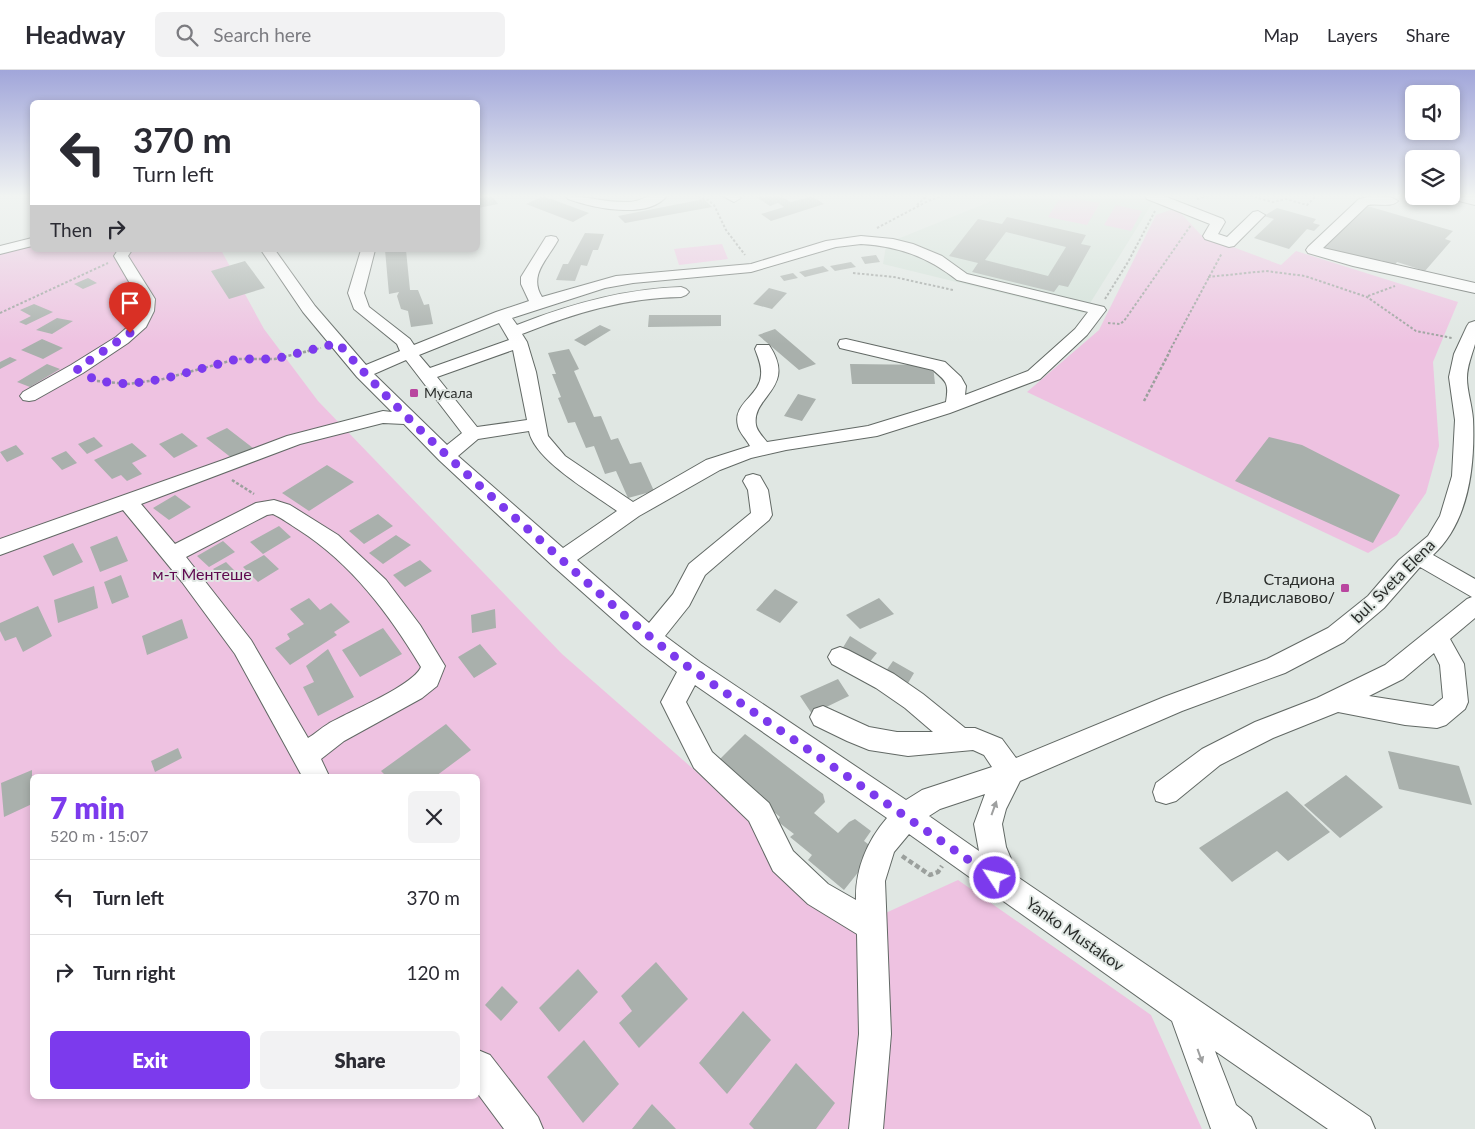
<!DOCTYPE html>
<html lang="en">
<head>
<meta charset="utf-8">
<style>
	body { margin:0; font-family:Lato,sans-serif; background:#f2f2f3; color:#2b2b33; height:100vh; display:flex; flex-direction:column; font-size:19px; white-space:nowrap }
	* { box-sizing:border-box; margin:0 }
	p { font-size:16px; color:#7c7c81 }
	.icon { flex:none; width:28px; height:28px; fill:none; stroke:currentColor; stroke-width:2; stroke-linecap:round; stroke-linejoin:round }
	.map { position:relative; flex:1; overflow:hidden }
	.sheet { position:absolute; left:30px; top:704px; width:450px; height:325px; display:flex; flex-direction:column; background:#fff; border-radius:8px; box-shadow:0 2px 8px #0003 }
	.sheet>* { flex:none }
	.banner { position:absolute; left:30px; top:30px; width:450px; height:152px; border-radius:8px; box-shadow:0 2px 8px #0003; background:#fff; color:#2b2b33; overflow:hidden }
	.controls { position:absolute; left:1405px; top:15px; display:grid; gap:10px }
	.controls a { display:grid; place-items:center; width:55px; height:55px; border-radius:8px; background:#fff; box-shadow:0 2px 8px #0003; font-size:25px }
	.pin { position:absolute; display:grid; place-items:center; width:42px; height:42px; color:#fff; margin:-51px -21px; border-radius:50% 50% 50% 0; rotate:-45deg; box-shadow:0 0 5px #0007 }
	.pin .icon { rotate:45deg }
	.me { position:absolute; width:55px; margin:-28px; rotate:305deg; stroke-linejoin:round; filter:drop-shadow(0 0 4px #0008) }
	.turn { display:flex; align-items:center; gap:18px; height:105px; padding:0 20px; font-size:22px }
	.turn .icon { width:65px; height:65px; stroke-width:2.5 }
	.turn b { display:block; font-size:35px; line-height:42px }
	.then { display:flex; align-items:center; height:48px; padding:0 20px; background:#0003; gap:10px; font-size:19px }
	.round { display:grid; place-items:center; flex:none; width:52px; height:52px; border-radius:8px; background:#f2f2f3 }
	.head { display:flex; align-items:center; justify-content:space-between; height:85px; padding:0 20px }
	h1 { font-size:30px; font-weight:800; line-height:38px; color:#7c3aed }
	.action { display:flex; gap:10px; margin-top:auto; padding:10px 20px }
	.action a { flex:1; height:58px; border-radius:8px; background:#7c3aed; color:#fff; font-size:20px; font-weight:800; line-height:58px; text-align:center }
	.action a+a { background:#f2f2f3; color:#2b2b33 }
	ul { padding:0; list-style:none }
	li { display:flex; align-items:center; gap:15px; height:75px; padding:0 20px; border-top:1px solid #e1e1e2 }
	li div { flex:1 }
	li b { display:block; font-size:19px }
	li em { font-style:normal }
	header { display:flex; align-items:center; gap:30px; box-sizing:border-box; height:70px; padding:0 25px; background:#fff; border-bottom:1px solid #e1e1e2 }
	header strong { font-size:24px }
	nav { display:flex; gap:28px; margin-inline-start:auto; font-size:18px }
	.search { width:350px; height:45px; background:#f2f2f3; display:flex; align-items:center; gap:12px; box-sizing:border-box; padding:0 18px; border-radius:8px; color:#7c7c81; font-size:19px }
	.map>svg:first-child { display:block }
</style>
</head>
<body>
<header>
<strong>Headway</strong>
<div class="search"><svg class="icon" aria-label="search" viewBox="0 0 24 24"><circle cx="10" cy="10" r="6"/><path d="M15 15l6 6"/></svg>Search here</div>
<nav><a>Map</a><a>Layers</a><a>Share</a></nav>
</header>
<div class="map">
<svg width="1475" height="1059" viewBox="0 0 1475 1059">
	<rect width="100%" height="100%" fill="#e0e7e3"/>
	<path fill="#d1e0d7" d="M1004 126H1138L1153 132 1084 243 883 194 886 176 895 170Z"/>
	<path fill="#eec2e1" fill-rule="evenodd" d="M1061 126 1100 133 1087 155 1048 147Z
		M1116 135 1142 141 1131 161 1104 155Z
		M1176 138 1201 165 1281 195 1296 181 1458 232 1433 292 1439 376 1426 423 1397 465 1368 483 1027 322 1099 260 1156 145Z
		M32 170V180H221L264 259 318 331 562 584 764 761 857 856 958 810 1151 945 1202 1059H0V178ZM32 706H478V1026H32Z
		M722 174 728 189 679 195 674 179Z"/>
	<path fill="#a9b0ac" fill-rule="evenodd" d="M492 126 498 134 478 138V128Z
		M543 126 589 143 573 152 526 134Z
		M755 126H780L791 132 812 126 824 134 771 151 761 144 784 137 778 133 770 136Z
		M704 129 712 137 625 153 618 146Z
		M1364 135 1453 161 1445 169 1451 171 1425 201 1397 192 1395 195 1380 190 1377 193 1318 178Z
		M1277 138 1316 149 1313 153 1320 155 1314 161 1307 159 1289 179 1254 168 1274 149 1264 146Z
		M1007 147 1086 165 1081 174 1091 176 1068 217 1059 215 1054 222 972 202 978 193 949 186 978 149 1002 154ZM1006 162 1066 177 1048 206 985 190Z
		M585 163 604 164 598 180H593L587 196 581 195 575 211 556 210 563 194H568Z
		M385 180H406L410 220H418L424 235 429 234 433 254 411 257 408 241 401 239 397 226 399 222 389 224Z
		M876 185 880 192 865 194 861 187Z
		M245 191 265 218 229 229 211 201Z
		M851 192 856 197 835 201 830 196Z
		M823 196 829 201 805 207 799 202Z
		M793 203 798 208 784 211 780 206Z
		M88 208 97 213 83 219 74 214Z
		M769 218 787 223 772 239 753 234Z
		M34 234 53 242 26 255 19 252 31 246 20 240Z
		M132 238 142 239 134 245 124 243Z
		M649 245H721V256L648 257Z
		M57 248 73 251 52 264 36 260Z
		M600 255 611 260 585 276 574 270Z
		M775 259 816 294 799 300 758 265Z
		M42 269 63 278 43 289 21 280Z
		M569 279 579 299 574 301 594 347 601 346 611 370 618 368 630 394 641 392 654 421 628 428 616 401 605 404 594 376 586 378 575 352 568 353 558 328 561 327 552 304H556L548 283Z
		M10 287 17 290 0 299V292Z
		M47 294 60 299 30 317 17 312Z
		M850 294 933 295 935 314H852Z
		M798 324 816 329 802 351 784 346Z
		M227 358 253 378 233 389 206 368Z
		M182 363 198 376 174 388 159 374Z
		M94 367 103 376 87 384 78 374Z
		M1269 367 1302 375 1400 425 1373 473 1235 411Z
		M132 373 147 386 132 393 142 404 127 411 121 405 112 409 94 390Z
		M16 375 24 384 7 392 0 382Z
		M66 381 77 393 62 400 51 388Z
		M327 395 354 412 309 441 282 423Z
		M175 425 191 437 169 450 153 438Z
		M378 444 393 456 364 474 349 461Z
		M279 456 291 467 263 484 250 472Z
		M396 465 411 475 383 494 369 483Z
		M117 466 128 491 100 502 90 477Z
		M223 471 235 482 209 497 197 486Z
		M73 473 83 492 53 506 43 486Z
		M264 485 279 499 258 512 243 497Z
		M420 490 432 501 405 517 393 505Z
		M226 492 239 505 226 512 213 499Z
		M121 505 129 527 112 534 104 512Z
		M94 516 98 538 58 553 54 530Z
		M775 519 798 532 780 553 756 540Z
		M309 528 320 540 331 533 350 552 334 562 337 565 290 595 275 578 290 569 287 564 304 554 290 539Z
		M879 528 894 544 860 559 846 545Z
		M38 536 52 566 23 582 16 567 5 571 0 561V553Z
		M495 539 496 558 472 563 471 545Z
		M182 549 188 568 147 585 142 566Z
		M383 558 402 584 360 607 342 580Z
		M850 566 877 583 864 599 839 584Z
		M480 574 497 594 474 608 458 587Z
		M328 579 354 627 318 646 303 617 314 612 306 596Z
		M893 591 914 603 904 620 881 608Z
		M838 609 849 626 812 644 800 626Z
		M446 654 471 680 436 706H386L381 701Z
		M745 664 823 724 825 732 814 743 838 763 849 752 855 749 871 761 864 771 876 780 844 820 808 790 812 785 790 767 794 764 777 751 780 747 716 693Z
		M178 678 182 688 155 702 151 691Z
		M1388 681 1459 696 1472 735 1399 719Z
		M32 700V734L4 747 1 713Z
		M1346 705 1383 737 1340 768 1304 735Z
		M1287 721 1330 762 1288 791 1277 781 1232 812 1199 778Z
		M656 892 688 929 639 978 619 953 632 941 621 926Z
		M578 899 598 922 559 962 539 938Z
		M502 916 518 932 501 951 485 935Z
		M743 941 771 970 727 1024 699 993Z
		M584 970 619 1014 583 1053 547 1007Z
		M796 993 835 1033 816 1059H754L749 1054Z
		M652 1034 676 1059H632Z"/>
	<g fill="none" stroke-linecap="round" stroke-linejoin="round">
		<defs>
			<path id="minor" d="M566 126C587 126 607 133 628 132 637 132 643 128 651 126 655 125 662 126 667 126 647 150 593 138 568 129Z
				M723 126H739L741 128 734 132Z
				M1145 126H1164L1223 149 1225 152 1218 164 1227 167 1253 142 1258 141 1265 145 1234 176 1229 177 1205 169 1203 166 1210 154 1147 129Z
				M1373 126 1391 127 1398 131C1391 138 1378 133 1368 135L1323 178 1475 213V223L1353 196 1308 183 1306 180 1308 177 1359 129Z
				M1450 126 1475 127V135L1451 129Z
				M551 166 556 167 558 170C548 189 528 205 542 227L616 206 751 194 826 171 861 166 893 169 913 174 942 186 967 204 1104 237 1106 240 1087 265 1040 309 950 343 877 366 786 380 751 388 720 400 639 446 577 490 649 553 673 524 689 494 751 443 748 420 743 411 746 406 753 404 760 406 768 420 772 445 769 450 705 505 689 536 665 566 700 592 906 730 922 720 992 697 984 685 973 680 908 686 869 680 847 671 814 655 810 647 814 639 823 636 869 657 897 662H933L905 638 876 618 832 594 828 587 832 580 840 577 848 580 894 604 923 624 965 658H975L1002 669 1016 688 1164 627 1267 589 1328 558 1368 526 1399 490 1428 466 1440 446 1452 406 1455 350 1449 307 1454 284 1467 256 1469 253 1475 251C1475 258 1475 267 1475 274 1472 285 1467 296 1467 308 1467 321 1472 335 1473 349 1475 395 1469 452 1433 485L1475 509V548L1450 569 1464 594 1468 632 1465 639 1446 655 1437 658 1405 655 1338 642 1273 668 1220 695 1176 731 1166 734 1156 731 1153 722 1156 713 1202 679 1255 652 1317 628 1385 595 1467 529 1472 527 1420 497 1384 538 1344 572 1285 603 1182 641 1020 711 1006 739 1002 754 1006 777 1019 808 1370 1047 1375 1059H1328L1215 981 1236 1035 1251 1047 1256 1059H1211L1172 951 909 764 894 782 885 811 891 964 883 1059H849L859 964 857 864 808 834 773 801 749 751 694 698 661 632 677 602 642 575 553 496 439 390 404 354 383 353 300 374 141 434 175 474 256 433 274 430 290 435 338 465 386 510 420 555 445 596 437 616 422 628 344 671 321 689 329 706H302L235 584 182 512 123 440 0 485V469L223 390 287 366 383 341 392 342 357 307 303 242 261 180H275L315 236 366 295 400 281 397 274 354 239 348 223 361 180H375L364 223 369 237 410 269 414 275 496 242 529 231 521 214V207L546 167ZM861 174C898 176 928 187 957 210L1088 242 1075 259 1028 301 965 325 966 316 961 307 945 292 846 269 840 270 838 274 840 278 933 300C947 312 949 313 946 332L868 356 767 372C763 367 757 361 756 355 751 326 798 318 769 275H757L755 279C758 287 762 296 761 305 760 326 732 333 738 356 739 362 747 370 750 376L706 390 633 432 565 386 548 366 536 302 527 272 522 264C575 243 624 228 681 227L686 225 689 222 686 219 681 217C623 219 570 234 517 255L512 248 605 218 633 213 751 202 836 177ZM499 253 509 270 430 298 419 285ZM513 280 527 350 477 357 437 307ZM406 290 462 363 447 375 374 304ZM529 361C534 390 594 424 617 441L563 478 458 386 478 369ZM273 444C282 448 291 455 299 460 352 494 389 544 421 597 413 616 348 642 328 654 321 658 315 664 308 668L251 570 186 487 267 445ZM1434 583 1440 595 1443 628 1433 636 1369 626 1403 609ZM695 615 887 748C867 771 855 800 856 830L828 814 793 781 769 733 712 682 686 632ZM985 724 974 754 979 781 929 746 940 739Z
				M32 168V176L0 184V176Z
				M118 180H132L128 186 155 229 154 241 146 257 128 273 83 303 35 330 29 331 23 330 20 326 23 322 71 295 116 267 131 254 138 241 139 229 114 186Z
				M478 980 490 985 538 1047 543 1059H504L478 1024Z"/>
		</defs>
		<use href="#minor" stroke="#626965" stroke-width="2"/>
		<path stroke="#9ba09d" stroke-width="2" stroke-dasharray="2.5 2" stroke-linecap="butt" d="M698 126 708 130 714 135 726 160 745 185
			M1250 126 1273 132 1286 129 1307 135 1316 126
			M1197 129 1209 126
			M917 135 927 126
			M877 158 928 131 942 126
			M853 203 894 207 953 220
			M1208 207 1266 201 1305 206 1367 227 1416 261 1452 268
			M1368 226 1395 216
			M1105 229 1128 192 1155 141
			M0 243 108 193
			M1108 253 1120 254 1124 251 1191 155
			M303 282 321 278
			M1169 282 1222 183"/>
		<path stroke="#9ba09d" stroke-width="2.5" stroke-dasharray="3 2" stroke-linecap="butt" d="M93 308 97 311 128 314 163 309 237 289H275L309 281
			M1144 331 1170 281
			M232 410 254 424"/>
		<path stroke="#9ba09d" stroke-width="4.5" stroke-dasharray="5 3" stroke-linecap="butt" d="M902 786 930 805 938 802 942 796"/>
		<use href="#minor" fill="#fff" fill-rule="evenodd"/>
	</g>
	<defs><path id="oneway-solid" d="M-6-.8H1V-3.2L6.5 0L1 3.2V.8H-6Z" transform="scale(1.25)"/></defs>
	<g fill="#9fa0a0">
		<use href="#oneway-solid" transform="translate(994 738) rotate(-70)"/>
		<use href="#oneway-solid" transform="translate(1200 986) rotate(70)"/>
	</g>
	<linearGradient id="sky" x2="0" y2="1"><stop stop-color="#a1a6da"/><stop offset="0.46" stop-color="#f1f4f2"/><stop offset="1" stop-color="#f1f4f2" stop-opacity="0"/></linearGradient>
	<rect width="1475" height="274" fill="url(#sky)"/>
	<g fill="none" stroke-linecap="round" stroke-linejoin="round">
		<path stroke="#7c3aed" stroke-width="9" stroke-dasharray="0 16.2" d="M130 263 77 299 97 311 128 314 163 309 237 289H275L338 273C394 338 457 396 521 453 577 503 631 554 691 599L995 808"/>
	</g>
	<g fill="#b9469f" stroke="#e0e7e3" stroke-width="2">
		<rect x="409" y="318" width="10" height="10" rx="2.5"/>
		<rect x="1340" y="513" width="10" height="10" rx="2.5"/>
	</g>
	<g text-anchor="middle" stroke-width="4" stroke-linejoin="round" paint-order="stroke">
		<g font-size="14" fill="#2a2d2b" stroke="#e0e7e3" text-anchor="start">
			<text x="424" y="328">Мусала</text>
		</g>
		<g font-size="16" fill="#5f094f" stroke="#e0e7e3">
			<text x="202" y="510">м-т Ментeше</text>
		</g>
		<g font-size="16" fill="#2a2d2b" stroke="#e0e7e3" text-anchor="end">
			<text x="1335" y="515">Стадиона<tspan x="1335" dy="18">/Владиславово/</tspan></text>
		</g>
		<g font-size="16" fill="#2a2d2b" stroke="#e0e7e3">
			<text transform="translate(1393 511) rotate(-45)" y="6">bul. Sveta Elena</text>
			<text transform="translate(1075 864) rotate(35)" y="6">Yanko Mustakov</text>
		</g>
	</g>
</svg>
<div class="controls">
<a><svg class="icon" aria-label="sound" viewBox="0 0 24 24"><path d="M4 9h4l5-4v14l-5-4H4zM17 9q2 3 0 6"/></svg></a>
<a><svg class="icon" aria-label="layers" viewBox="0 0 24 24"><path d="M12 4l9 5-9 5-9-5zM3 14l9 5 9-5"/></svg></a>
</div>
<div class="pin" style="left:130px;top:263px;background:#d93025"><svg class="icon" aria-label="arrive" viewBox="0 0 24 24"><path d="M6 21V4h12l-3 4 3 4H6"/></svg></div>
<svg class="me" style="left:995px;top:808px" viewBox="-20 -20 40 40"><circle r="17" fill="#7c3aed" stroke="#fff" stroke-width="3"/><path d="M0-11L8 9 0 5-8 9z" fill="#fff"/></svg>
<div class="banner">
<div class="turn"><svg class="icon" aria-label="left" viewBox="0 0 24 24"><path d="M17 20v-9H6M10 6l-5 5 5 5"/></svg><div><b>370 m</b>Turn left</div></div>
<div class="then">Then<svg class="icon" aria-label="right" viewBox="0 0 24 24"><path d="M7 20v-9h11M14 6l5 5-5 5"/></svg></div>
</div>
<section class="sheet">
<div class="head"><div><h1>7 min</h1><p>520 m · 15:07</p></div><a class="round"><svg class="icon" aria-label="close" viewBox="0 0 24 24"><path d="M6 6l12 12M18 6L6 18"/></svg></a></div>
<ul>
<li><svg class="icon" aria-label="left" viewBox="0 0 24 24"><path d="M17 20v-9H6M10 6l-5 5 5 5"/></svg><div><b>Turn left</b></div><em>370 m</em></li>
<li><svg class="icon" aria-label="right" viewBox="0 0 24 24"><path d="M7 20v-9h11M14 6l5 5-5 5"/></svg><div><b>Turn right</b></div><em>120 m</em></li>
</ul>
<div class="action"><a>Exit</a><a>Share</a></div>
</section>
</div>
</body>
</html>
